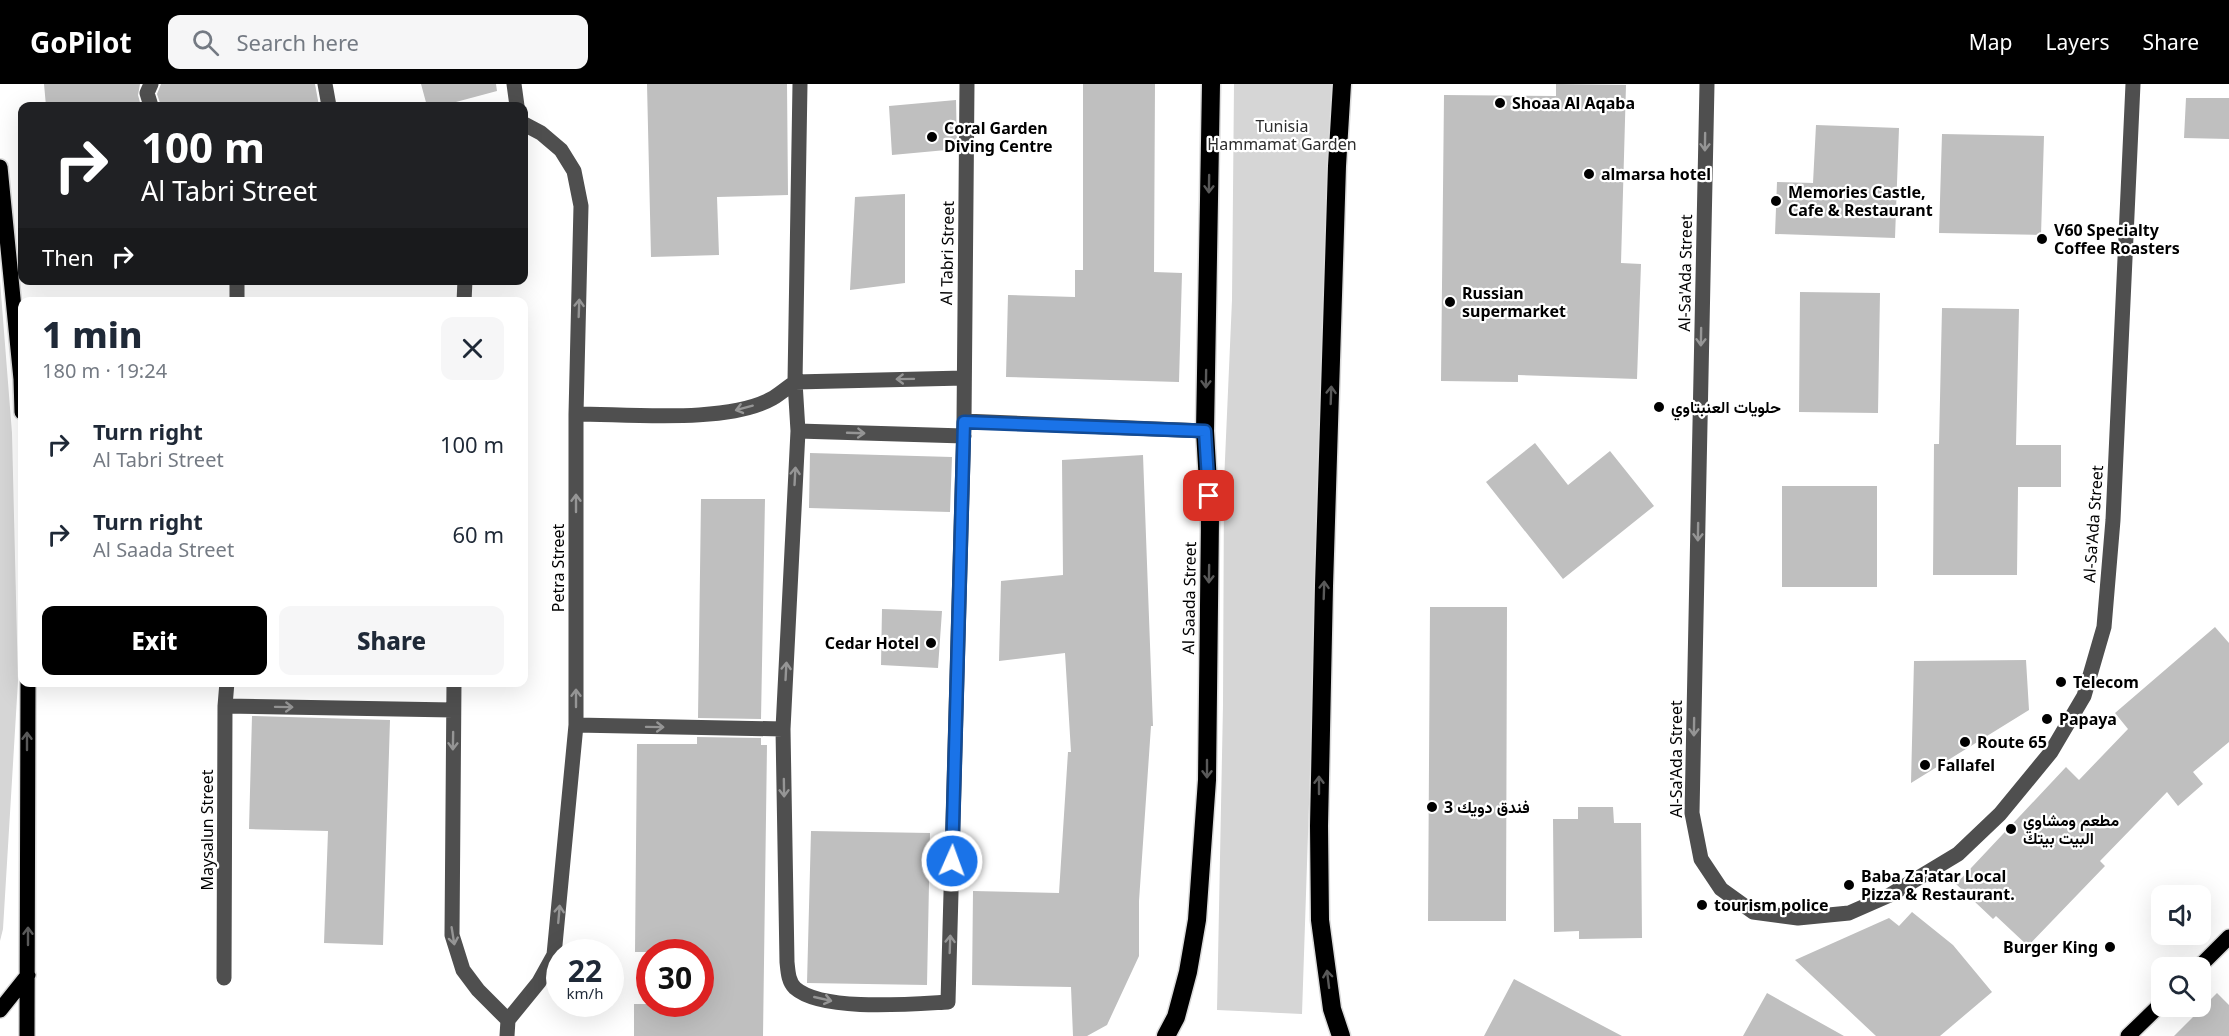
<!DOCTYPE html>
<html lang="en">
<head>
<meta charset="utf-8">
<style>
	body { margin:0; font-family:"Noto Sans",Vazirmatn,sans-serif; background:#f6f6f7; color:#1f2937; height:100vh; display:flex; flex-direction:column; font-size:22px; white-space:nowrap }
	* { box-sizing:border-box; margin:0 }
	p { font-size:20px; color:#747a83 }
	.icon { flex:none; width:33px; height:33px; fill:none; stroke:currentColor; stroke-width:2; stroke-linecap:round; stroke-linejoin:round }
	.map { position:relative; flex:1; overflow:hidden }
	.details { position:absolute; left:18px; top:213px; width:510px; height:390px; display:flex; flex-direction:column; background:#fff; border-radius:12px; box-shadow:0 6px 24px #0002 }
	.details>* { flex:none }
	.guide { position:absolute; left:18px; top:18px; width:510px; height:183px; border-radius:12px; box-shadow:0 6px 24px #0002; background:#202124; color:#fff; overflow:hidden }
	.fabs { position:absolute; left:2151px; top:801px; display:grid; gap:12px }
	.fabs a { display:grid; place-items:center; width:60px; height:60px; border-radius:12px; background:#fff; box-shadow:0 6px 24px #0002; font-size:30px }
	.speed { position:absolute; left:546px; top:855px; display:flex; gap:12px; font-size:30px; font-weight:700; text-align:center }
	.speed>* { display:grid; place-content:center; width:78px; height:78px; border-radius:50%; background:#fff; box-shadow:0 6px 24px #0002; line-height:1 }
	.speed small { font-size:15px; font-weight:400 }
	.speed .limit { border:9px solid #d22; background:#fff; color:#111 }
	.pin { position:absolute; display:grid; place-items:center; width:51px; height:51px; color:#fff; margin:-26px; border-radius:12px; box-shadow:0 3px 9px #0006 }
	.me { position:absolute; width:66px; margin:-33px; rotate:2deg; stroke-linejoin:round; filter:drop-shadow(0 0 4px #0008) }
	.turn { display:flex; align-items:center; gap:21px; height:126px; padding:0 24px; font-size:27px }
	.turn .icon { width:78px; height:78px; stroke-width:2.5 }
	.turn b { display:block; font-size:42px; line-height:51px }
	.then { display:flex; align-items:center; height:57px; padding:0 24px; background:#0003; gap:12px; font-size:22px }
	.round { display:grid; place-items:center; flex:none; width:63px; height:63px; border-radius:12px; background:#f6f6f7 }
	.headline { display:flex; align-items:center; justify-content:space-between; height:102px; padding:0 24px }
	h1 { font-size:36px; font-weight:800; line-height:45px }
	.button { display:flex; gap:12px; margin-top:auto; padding:12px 24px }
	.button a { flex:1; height:69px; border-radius:12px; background:#000; color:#fff; font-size:24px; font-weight:800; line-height:69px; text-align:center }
	.button a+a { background:#f6f6f7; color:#1f2937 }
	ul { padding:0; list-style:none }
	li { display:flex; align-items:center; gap:18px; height:90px; padding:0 24px }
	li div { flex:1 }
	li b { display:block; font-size:22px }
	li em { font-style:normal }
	header { display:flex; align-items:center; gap:36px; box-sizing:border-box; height:84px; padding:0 30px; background:#000; color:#fff }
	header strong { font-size:28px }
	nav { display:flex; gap:33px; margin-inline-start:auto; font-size:21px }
	.search { width:420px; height:54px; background:#f6f6f7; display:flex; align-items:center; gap:15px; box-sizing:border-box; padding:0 21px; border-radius:12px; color:#747a83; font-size:22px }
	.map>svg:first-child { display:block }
</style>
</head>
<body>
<header>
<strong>GoPilot</strong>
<div class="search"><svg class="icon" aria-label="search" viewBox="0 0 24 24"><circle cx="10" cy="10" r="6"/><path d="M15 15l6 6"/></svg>Search here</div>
<nav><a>Map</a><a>Layers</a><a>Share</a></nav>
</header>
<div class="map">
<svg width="2229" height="952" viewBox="0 0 2229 952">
	<rect width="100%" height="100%" fill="#fff"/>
	<path fill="#d6d6d6" d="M1234 0H1333L1302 930 1217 926 1223 621 1224 398 1232 216Z
		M0 197 12 349 18 597 3 845 0 857Z"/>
	<path fill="#bfbfbf" d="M44 0H140L138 11 141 22H46Z
		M161 0H315L319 22H161L157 10Z
		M421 0H496L497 7 441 22H427Z
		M647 0H787L788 111 717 113 719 171 651 173Z
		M1083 0H1155L1154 188 1182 189 1179 298 1006 293 1008 211 1075 213V186H1083Z
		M1556 0 1626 1 1621 179 1641 180 1637 295 1518 291V298L1441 297 1444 11 1556 12Z
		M2186 14H2229V55L2184 54Z
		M956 16 957 65 892 71 889 22Z
		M1816 41 1899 44 1895 154 1775 150 1777 98 1813 99Z
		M1942 50 2044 52 2041 151 1939 149Z
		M905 110V199L850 206 855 113Z
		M1800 208 1880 209 1878 329 1799 328Z
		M1942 224 2019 225 2016 361H2061V403H2018L2017 491H1933L1934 360H1939Z
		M1535 359 1568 401 1610 367 1654 422 1563 495 1486 398Z
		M810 369 952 373 950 428 809 424Z
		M1143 371 1153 642H1151L1139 817V872L1107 941 1087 952H1073L1071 903 972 901 973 807 1059 809 1068 668H1071L1065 569 999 577 1001 497 1063 491 1062 376Z
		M1782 402H1877V503H1782Z
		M701 415H765L761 635 698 634Z
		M1430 523H1507L1506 837H1428Z
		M882 525 942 527 938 584 881 581Z
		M2215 543 2229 559V658L2193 688 2203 700 2178 722 2167 708 2100 777 2105 782 2028 862 1996 832 1993 835 1956 800 2066 683 2079 696 2128 645 2115 629Z
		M2026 576 2029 626 1911 699 1914 577Z
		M252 632 390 636 383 861 324 859 328 747 249 745Z
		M697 653 761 654V661H767L763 952H634V920H700V868H635L637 660H697Z
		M1578 723H1613L1614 739H1641L1642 854 1579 855V847L1554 848 1553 735H1578Z
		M811 747 930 749 927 901 807 899Z
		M1912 828 1953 861 1992 908 1940 952H1876L1795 876 1889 834 1899 842Z
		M1514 895 1622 952H1484Z
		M1767 909 1844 952H1743Z
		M2217 909 2229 921V952H2174Z"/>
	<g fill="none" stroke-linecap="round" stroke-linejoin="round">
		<defs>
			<path id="major" d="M0 83 21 295 22 328
				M2198 884 2229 853
				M0 926 28 891
				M27 952 28 598
				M2128 952 2162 919"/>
			<path id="highway" d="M1166 952 1176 933 1188 888 1197 836 1207 696 1210 434 1205 347 1211 0
				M1341 952 1332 925 1320 836 1319 742 1324 502 1337 82 1342 0"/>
		</defs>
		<use href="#major" stroke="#dbdbdb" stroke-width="18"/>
		<use href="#highway" stroke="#dbdbdb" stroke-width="21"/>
		<path stroke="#4f4f4f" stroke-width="15" d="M325 0 329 22
			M514 0 517 22
			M800 0 795 298 798 347 783 645 787 878C788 887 788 897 795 904 822 928 912 920 948 918L964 337 1205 347
			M1707 0 1692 729 1701 775 1721 805 1753 828 1798 834 1849 829 1890 811 1958 770 2000 730 2051 668 2084 612 2104 543 2113 436 2133 0
			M151 22 147 9 151 0
			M237 218V196
			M464 218 465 196
			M795 298 964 294
			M576 330C629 330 728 340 773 314 781 309 788 303 795 298
			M964 337 967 0
			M798 347 964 352
			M454 598 452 851 463 886 478 906 508 936 507 952
			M225 622 453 626
			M576 641 783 645
			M224 894 225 622 227 598
			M508 936 539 898 554 871 576 641V330L581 122 574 87 561 66 541 49 524 40"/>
		<use href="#major" stroke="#000" stroke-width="15"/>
		<use href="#highway" stroke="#000" stroke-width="18"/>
	</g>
	<defs><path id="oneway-shaft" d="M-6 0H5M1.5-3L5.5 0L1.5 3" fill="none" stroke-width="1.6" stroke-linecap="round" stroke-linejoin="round" transform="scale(1.5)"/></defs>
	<g stroke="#959595">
		<use href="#oneway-shaft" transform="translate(1705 58) rotate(91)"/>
		<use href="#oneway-shaft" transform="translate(579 224) rotate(-88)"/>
		<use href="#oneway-shaft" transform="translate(1701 253) rotate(91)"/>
		<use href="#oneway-shaft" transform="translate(905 295) rotate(179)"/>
		<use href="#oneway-shaft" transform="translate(744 324) rotate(165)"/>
		<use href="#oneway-shaft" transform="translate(856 349) rotate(2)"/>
		<use href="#oneway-shaft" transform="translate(795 392) rotate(-87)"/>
		<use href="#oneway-shaft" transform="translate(576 419) rotate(-90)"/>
		<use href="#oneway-shaft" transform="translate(1698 448) rotate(91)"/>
		<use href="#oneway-shaft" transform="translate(786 587) rotate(-87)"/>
		<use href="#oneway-shaft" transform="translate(576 614) rotate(-90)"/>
		<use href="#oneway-shaft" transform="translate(284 623) rotate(1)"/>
		<use href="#oneway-shaft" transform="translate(655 643) rotate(1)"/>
		<use href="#oneway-shaft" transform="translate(1694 643) rotate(91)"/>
		<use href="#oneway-shaft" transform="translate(453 657) rotate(91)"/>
		<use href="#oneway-shaft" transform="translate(784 704) rotate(89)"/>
		<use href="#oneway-shaft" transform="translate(559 830) rotate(-85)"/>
		<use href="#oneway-shaft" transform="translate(453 852) rotate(81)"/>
		<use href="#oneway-shaft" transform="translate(950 860) rotate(-88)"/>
		<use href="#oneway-shaft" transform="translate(823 915) rotate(13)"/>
	</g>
	<g stroke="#595959">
		<use href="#oneway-shaft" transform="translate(1209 100) rotate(91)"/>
		<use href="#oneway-shaft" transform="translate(1206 295) rotate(91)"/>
		<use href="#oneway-shaft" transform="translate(1331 311) rotate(-88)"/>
		<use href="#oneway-shaft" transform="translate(1209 490) rotate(91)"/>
		<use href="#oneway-shaft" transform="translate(1324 506) rotate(-88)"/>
		<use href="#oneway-shaft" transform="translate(27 657) rotate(-90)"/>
		<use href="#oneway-shaft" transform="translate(1207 685) rotate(90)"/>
		<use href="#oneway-shaft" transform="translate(1319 701) rotate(-90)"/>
		<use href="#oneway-shaft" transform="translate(28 852) rotate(-90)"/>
		<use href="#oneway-shaft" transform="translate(1328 895) rotate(-97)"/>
	</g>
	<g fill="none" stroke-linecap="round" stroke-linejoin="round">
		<defs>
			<path id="route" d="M952 777 964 338 1205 347 1209 412"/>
		</defs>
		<use href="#route" stroke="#114b97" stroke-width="15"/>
		<use href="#route" stroke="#1a73e8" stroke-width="10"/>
	</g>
	<g fill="#000" stroke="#fff" stroke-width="2">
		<circle cx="1500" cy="19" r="6"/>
		<circle cx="932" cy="53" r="6"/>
		<circle cx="1589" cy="90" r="6"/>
		<circle cx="1776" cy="117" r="6"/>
		<circle cx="2042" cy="155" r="6"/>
		<circle cx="1450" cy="218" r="6"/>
		<circle cx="1659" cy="323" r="6"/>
		<circle cx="931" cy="559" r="6"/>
		<circle cx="2061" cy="598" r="6"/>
		<circle cx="2047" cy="635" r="6"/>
		<circle cx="1965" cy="658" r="6"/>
		<circle cx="1925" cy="681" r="6"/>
		<circle cx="1432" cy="723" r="6"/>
		<circle cx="2011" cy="745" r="6"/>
		<circle cx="1849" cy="801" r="6"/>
		<circle cx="1702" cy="821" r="6"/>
		<circle cx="2110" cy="863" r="6"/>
	</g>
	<g text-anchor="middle" stroke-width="4.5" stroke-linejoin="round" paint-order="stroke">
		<g font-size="16" font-weight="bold" fill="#000" stroke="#fff" text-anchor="start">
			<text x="1512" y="25">Shoaa Al Aqaba</text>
			<text x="944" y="50">Coral Garden<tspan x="944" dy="18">Diving Centre</tspan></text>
			<text x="1601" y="96">almarsa hotel</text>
			<text x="1788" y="114">Memories Castle,<tspan x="1788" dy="18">Cafe &amp; Restaurant</tspan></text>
			<text x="2054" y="152">V60 Specialty<tspan x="2054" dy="18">Coffee Roasters</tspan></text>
			<text x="1462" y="215">Russian<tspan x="1462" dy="18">supermarket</tspan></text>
			<text x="1671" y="329">حلويات العنبتاوي</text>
			<text x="919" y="565" text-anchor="end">Cedar Hotel</text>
			<text x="2073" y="604">Telecom</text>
			<text x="2059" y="641">Papaya</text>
			<text x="1977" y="664">Route 65</text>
			<text x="1937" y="687">Fallafel</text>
			<text x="1444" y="729">فندق دويك 3</text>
			<text x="2023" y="742">مطعم ومشاوي<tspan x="2023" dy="18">البيت بيتك</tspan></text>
			<text x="1861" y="798">Baba Za'atar Local<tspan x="1861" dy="18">Pizza &amp; Restaurant.</tspan></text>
			<text x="1714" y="827">tourism police</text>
			<text x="2098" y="869" text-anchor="end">Burger King</text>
		</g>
		<g font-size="16" fill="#2d2d2d" stroke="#fff">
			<text x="1282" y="48">Tunisia<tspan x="1282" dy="18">Hammamat Garden</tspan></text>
		</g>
		<g font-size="16" fill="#000" stroke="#fff">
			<text transform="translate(947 169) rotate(-89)" y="6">Al Tabri Street</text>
			<text transform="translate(1685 189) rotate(-89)" y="6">Al-Sa'Ada Street</text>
			<text transform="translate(2093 440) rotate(-86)" y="6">Al-Sa'Ada Street</text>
			<text transform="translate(558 484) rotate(-90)" y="6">Petra Street</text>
			<text transform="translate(1189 514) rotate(-89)" y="6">Al Saada Street</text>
			<text transform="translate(1676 675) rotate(-90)" y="6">Al-Sa'Ada Street</text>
			<text transform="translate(207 746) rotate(-90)" y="6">Maysalun Street</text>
		</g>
	</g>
</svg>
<div class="fabs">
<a><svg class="icon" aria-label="sound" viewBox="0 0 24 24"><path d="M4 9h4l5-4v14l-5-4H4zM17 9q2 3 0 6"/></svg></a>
<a><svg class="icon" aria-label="search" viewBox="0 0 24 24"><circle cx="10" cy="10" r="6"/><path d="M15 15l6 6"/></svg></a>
</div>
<div class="speed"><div>22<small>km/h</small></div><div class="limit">30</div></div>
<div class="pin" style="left:1209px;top:412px;background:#d93025"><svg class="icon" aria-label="arrive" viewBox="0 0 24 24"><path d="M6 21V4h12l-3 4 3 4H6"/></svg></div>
<svg class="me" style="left:952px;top:777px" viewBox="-20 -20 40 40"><circle r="17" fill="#1a73e8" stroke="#fff" stroke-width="3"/><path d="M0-11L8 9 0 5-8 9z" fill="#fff"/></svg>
<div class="guide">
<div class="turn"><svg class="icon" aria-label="right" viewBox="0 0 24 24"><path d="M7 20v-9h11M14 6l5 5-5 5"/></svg><div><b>100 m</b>Al Tabri Street</div></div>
<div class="then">Then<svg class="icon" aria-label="right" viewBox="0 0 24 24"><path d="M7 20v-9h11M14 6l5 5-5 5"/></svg></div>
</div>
<section class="details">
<div class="headline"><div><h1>1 min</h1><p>180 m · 19:24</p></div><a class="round"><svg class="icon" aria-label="close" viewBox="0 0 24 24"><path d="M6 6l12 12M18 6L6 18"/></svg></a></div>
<ul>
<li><svg class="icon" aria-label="right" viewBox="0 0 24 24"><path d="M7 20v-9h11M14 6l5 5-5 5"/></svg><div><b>Turn right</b><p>Al Tabri Street</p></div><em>100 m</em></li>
<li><svg class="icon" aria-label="right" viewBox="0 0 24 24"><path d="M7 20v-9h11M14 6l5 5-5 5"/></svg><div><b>Turn right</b><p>Al Saada Street</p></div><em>60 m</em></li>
</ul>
<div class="button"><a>Exit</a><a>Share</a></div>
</section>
</div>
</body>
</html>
